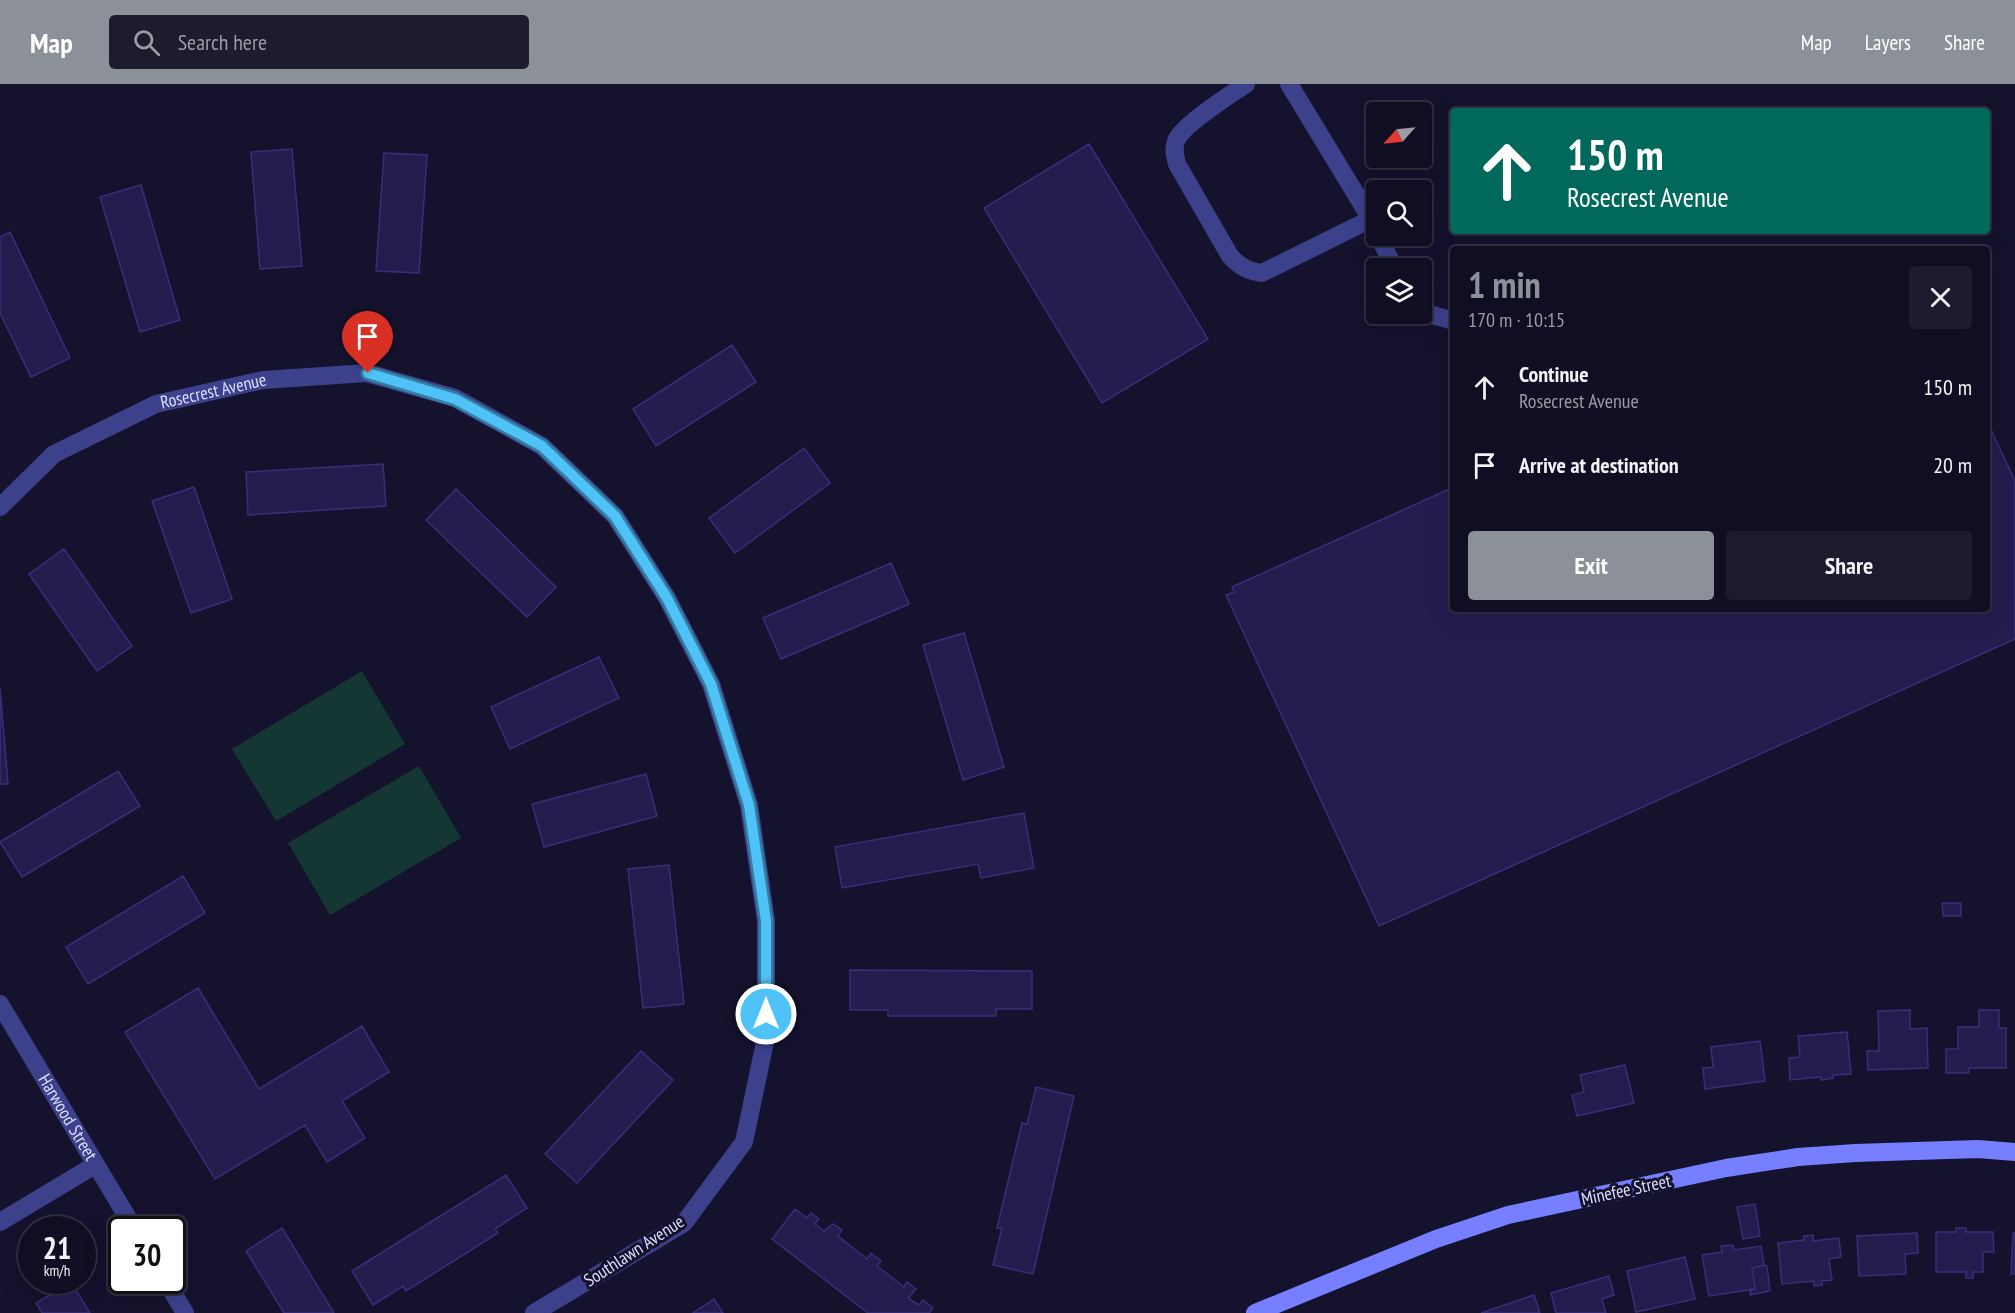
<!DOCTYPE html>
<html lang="en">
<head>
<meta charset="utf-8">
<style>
	body { margin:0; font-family:"PT Sans Narrow",sans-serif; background:#1d1c2f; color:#f1f3f6; height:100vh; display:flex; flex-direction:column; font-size:22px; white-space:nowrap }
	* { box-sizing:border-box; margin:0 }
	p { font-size:20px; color:#9b9ca5 }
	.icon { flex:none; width:33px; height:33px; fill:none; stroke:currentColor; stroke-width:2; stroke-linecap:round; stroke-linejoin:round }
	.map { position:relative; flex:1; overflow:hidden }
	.details { position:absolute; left:1450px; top:162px; width:540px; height:366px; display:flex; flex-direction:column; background:#0f0e22; border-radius:6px; box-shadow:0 6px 24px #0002,0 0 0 2px #2f2e40 }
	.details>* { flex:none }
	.top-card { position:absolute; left:1450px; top:24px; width:540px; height:126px; border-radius:6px; box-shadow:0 6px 24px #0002,0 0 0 2px #2f2e40; background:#00695c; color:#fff; overflow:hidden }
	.needle { width:39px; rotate:243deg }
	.tools { position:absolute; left:1366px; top:18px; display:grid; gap:12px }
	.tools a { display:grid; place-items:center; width:66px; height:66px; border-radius:6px; background:#0f0e22; box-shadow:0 6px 24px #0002,0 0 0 2px #2f2e40; font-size:30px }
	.speed { position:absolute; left:18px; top:1132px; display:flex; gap:12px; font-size:30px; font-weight:700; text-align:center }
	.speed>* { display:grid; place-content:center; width:78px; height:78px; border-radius:50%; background:#0f0e22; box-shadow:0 6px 24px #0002,0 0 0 2px #2f2e40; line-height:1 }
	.speed small { font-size:15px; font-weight:400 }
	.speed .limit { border:3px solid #111; border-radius:9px; background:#fff; color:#111 }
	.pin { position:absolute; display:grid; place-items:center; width:51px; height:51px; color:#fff; margin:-62px -26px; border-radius:50% 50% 50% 0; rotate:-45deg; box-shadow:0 0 6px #0007 }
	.pin .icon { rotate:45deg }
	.me { position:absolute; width:66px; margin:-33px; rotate:0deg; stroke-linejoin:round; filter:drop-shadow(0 0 4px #0008) }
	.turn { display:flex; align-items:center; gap:21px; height:126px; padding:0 18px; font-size:27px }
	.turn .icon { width:78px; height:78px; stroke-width:2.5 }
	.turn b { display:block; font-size:42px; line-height:51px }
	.round { display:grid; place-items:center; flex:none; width:63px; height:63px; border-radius:6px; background:#1d1c2f }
	.overview { display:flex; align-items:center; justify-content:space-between; height:102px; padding:0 18px }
	h1 { font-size:36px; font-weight:800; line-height:45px; color:#8c9099 }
	.cta { display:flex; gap:12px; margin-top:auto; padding:12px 18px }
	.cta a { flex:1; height:69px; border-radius:6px; background:#8c9099; color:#fff; font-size:24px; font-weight:800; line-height:69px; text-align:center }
	.cta a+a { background:#1d1c2f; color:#f1f3f6 }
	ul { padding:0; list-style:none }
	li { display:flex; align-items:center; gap:18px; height:78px; padding:0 18px }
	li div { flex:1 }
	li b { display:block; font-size:22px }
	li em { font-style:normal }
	header { display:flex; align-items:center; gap:36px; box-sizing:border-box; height:84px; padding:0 30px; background:#8c9099; color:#fff }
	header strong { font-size:28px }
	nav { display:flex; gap:33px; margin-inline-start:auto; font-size:21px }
	.search { width:420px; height:54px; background:#1d1c2f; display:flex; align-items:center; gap:15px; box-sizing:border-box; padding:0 21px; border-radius:6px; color:#9b9ca5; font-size:22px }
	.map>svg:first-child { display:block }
</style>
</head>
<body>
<header>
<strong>Map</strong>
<div class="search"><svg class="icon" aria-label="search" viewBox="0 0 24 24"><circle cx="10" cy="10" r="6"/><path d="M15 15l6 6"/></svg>Search here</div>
<nav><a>Map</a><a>Layers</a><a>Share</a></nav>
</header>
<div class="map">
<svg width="2015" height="1229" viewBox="0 0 2015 1229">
	<rect width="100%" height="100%" fill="#14122d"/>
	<path fill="#153733" d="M362 587 405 660 276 737 232 665Z
		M419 682 461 754 330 831 288 759Z"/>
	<path fill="#231d4e" stroke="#372f7a" stroke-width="1.5" d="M1089 60 1208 255 1102 319 984 124Z
		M292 65 302 182 260 185 251 68Z
		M384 69 427 71 419 189 376 187Z
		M141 101 180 236 140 248 100 113Z
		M10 148 70 274 31 293 0 229V153Z
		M732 261 756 298 656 362 633 325Z
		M1988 339 2015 397V555L1379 842 1226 511 1234 508 1232 503 1454 403V525H1988Z
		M804 364 830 399 735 469 709 434Z
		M383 380 386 422 248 431 246 388Z
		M194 403 232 515 191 529 152 417Z
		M456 405 556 503 527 533 426 436Z
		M64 465 132 562 97 587 29 490Z
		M891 479 909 520 781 575 763 534Z
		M964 549 1004 683 963 696 923 561Z
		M599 573 619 614 510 665 491 623Z
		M0 604 8 700H0Z
		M118 687 140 722 22 793 0 758Z
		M646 690 657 732 544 763 532 720Z
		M1024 729 1034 784 981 794 978 780 842 804 835 763Z
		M669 781 684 920 643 924 628 785Z
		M183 792 205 829 88 900 66 863Z
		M1942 819H1961V832H1943Z
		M850 886 1032 887V925H996V932H888V926H850Z
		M198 904 259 1005 362 942 389 988 342 1017 365 1054 327 1078 305 1041 215 1095 125 948Z
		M1910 926V945L1927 944 1928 984 1868 986 1867 967H1879L1878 927Z
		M1979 926H1999V944H2006V984H1969V989H1946V965H1958V943H1979Z
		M1847 948 1851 990 1833 991V994L1821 996V993L1790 996 1789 974 1800 973 1798 952Z
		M1760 957 1765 997 1705 1005 1703 984 1713 983 1711 963Z
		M641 967 673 996 577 1099 545 1070Z
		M1625 981 1634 1019 1577 1032 1572 1011 1584 1008 1580 991Z
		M1036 1003 1074 1012 1033 1190 993 1181 1002 1144H997L1022 1039 1027 1040Z
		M506 1091 527 1124 495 1145 498 1149 406 1207 403 1202 373 1221 352 1187Z
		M1755 1120 1760 1152 1743 1155 1737 1123Z
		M795 1125 807 1134 811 1129 819 1135 815 1140 824 1147 833 1140 842 1146 838 1152 867 1175 871 1169 881 1177 877 1182 904 1203 907 1198 916 1205 908 1214 919 1221 923 1216 933 1224 929 1229H868L772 1155Z
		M282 1144 334 1229H284L246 1167Z
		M1956 1144H1966V1148H1993L1994 1168H1983V1188H1973V1194H1966V1188H1936V1148H1956Z
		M1917 1149 1918 1169 1905 1170 1906 1190 1859 1192 1857 1152Z
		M2013 1149H2015V1190H2011Z
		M1813 1151V1157L1839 1154 1841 1173 1829 1175 1832 1196 1822 1197V1201L1814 1202V1197L1782 1200 1778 1159 1804 1156V1152Z
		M1733 1161 1734 1166 1761 1162 1764 1181 1752 1184 1755 1205 1709 1212 1702 1171 1722 1168 1721 1162Z
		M1685 1173 1695 1215 1636 1228 1627 1187Z
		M1764 1181 1767 1182 1770 1207 1750 1211 1751 1205H1755L1752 1184Z
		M1609 1192 1614 1211 1602 1215 1606 1229H1556L1551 1209Z
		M71 1198 90 1229H42L36 1219Z
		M1534 1211 1540 1229H1481Z
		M714 1215 723 1229H693Z"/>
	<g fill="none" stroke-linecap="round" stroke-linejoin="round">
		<path stroke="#3d418c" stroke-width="18" d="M1246 0C1230 11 1182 41 1176 57 1173 65 1175 72 1177 80L1230 172C1240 183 1248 187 1262 189L1371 135 1377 148
			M1379 152 1394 184
			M1422 228 1454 237"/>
		<g stroke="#3d418c" stroke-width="18">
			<path d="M1289 0 1371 135"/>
			<path id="s1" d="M0 423 54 370 156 320 263 296 367 289 455 314 542 362 615 432 667 514 711 600 749 721 766 837V953L744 1058 684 1139 534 1229"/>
			<path id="s2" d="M0 920 135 1146"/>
			<path d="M0 1138 95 1081"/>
			<path d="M166 1197 185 1229"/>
		</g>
		<path stroke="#757fff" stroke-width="18" d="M1255 1229 1436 1155 1508 1131 1726 1084 1798 1073 1855 1069 1978 1065 2015 1068"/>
	</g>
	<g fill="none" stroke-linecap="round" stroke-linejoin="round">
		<defs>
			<path id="route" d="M368 289 455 315 542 362 615 432 667 514 711 600 749 721 766 837V930"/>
		</defs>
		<use href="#route" stroke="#337fa1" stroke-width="15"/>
		<use href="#route" stroke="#4fc3f7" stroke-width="10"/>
	</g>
	<g text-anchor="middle" stroke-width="6" stroke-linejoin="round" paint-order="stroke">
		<g font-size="18" fill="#dedeff" stroke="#14122d">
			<text dy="6" stroke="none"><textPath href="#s1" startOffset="248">Rosecrest Avenue</textPath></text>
			<text dy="6" stroke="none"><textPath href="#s2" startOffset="132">Harwood Street</textPath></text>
			<text transform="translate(1626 1106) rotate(-12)" y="6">Minefee Street</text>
			<text transform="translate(634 1167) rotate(-33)" y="6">Southlawn Avenue</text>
		</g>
	</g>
</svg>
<div class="tools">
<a><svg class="needle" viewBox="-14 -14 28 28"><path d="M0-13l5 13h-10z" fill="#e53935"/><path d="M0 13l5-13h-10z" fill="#9b9ca5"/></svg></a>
<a><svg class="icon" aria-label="search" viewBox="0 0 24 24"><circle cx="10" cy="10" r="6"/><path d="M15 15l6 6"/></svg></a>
<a><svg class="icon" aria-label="layers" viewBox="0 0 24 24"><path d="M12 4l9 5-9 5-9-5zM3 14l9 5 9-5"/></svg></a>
</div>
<div class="speed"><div>21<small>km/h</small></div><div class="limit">30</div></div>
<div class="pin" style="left:368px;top:289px;background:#d93025"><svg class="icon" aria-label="arrive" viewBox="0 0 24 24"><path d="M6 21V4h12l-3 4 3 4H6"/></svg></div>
<svg class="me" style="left:766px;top:930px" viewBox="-20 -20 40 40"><circle r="17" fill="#4fc3f7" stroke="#fff" stroke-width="3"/><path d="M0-11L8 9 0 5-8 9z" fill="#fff"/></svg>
<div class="top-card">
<div class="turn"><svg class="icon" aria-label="ahead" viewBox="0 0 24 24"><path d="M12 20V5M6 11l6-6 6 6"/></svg><div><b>150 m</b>Rosecrest Avenue</div></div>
</div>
<section class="details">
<div class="overview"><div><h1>1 min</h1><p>170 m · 10:15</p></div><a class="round"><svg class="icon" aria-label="close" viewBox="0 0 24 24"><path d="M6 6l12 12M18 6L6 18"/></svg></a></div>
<ul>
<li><svg class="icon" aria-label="ahead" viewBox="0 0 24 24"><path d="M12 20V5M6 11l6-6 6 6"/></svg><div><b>Continue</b><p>Rosecrest Avenue</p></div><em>150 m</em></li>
<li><svg class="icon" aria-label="arrive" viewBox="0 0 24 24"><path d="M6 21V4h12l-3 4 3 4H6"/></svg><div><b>Arrive at destination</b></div><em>20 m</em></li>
</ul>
<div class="cta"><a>Exit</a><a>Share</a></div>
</section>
</div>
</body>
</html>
